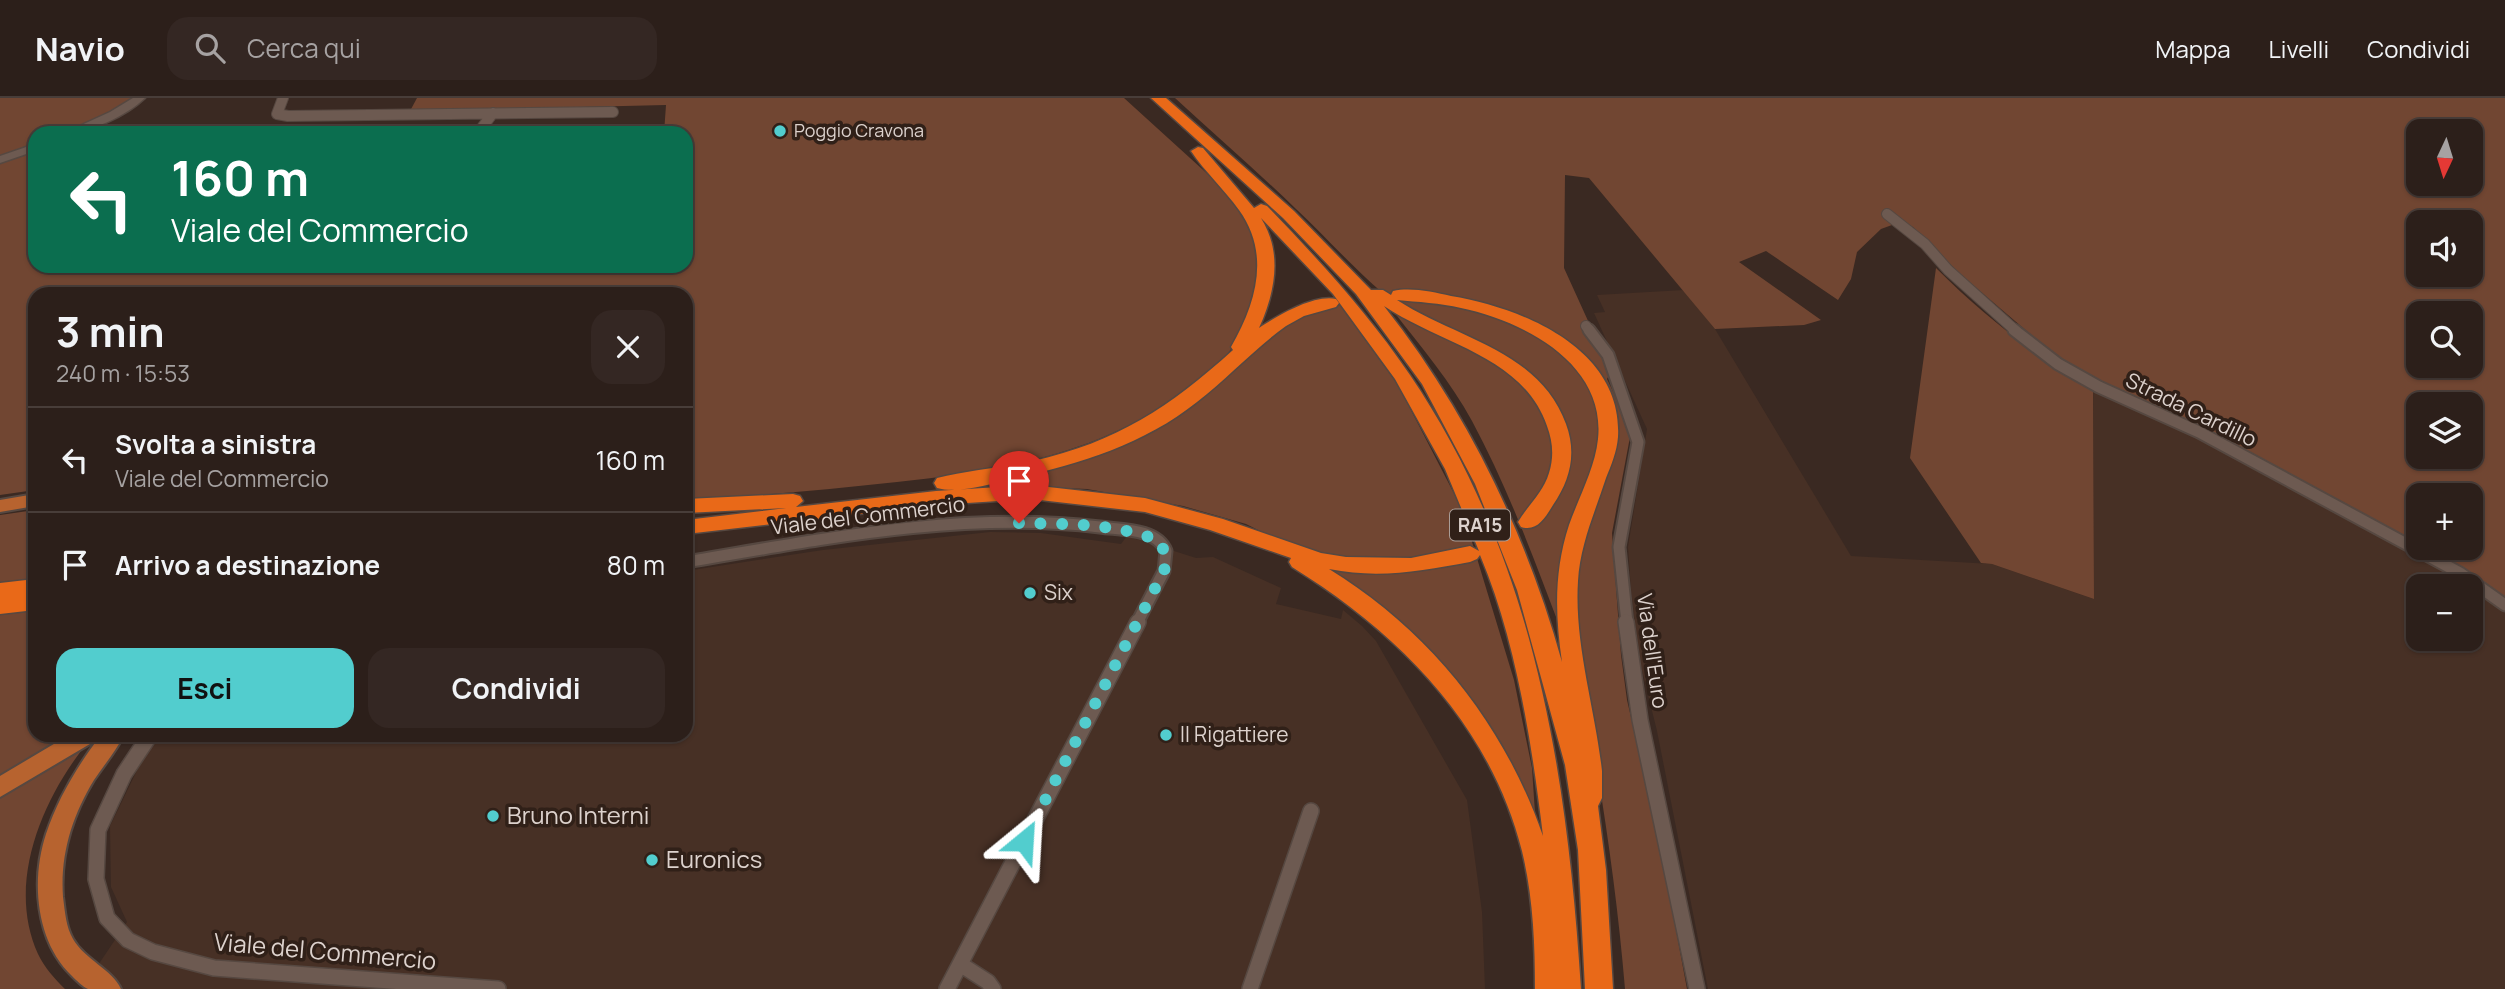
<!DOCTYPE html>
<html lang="it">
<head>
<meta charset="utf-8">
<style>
	body { margin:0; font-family:Manrope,sans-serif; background:#342723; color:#f1f3f6; height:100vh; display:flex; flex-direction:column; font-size:26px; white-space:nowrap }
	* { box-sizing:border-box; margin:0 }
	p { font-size:23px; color:#a6a2a2 }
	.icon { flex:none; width:38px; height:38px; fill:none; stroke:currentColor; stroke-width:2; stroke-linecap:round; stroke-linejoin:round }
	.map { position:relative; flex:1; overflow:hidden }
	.sheet { position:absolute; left:28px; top:189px; width:665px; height:455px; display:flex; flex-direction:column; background:#2c1f1a; border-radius:21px; box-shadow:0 2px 5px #0004,0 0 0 2px #483d39 }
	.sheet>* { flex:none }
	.top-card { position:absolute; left:28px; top:28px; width:665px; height:147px; border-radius:21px; box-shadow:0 2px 5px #0004,0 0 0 2px #483d39; background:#0b6e4f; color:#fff; overflow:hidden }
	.needle { width:46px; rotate:184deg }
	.fabs { position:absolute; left:2406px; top:21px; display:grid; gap:14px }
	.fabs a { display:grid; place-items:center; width:77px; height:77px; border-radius:14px; background:#2c1f1a; box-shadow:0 2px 5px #0004,0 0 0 2px #483d39; font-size:35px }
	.pin { position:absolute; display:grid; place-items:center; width:60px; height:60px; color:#fff; margin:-72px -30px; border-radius:50% 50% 50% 0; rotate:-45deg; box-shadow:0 0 7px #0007 }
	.pin .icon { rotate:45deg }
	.me { position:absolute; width:77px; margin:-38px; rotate:27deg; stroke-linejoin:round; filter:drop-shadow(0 0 5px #0008) }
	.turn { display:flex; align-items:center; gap:24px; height:147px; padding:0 28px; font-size:32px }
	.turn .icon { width:91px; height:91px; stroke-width:2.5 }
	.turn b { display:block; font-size:49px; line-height:60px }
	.round { display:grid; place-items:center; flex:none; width:74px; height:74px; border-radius:21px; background:#342723 }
	.summary { display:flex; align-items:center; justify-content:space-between; height:119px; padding:0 28px }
	h1 { font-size:42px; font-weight:700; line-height:52px }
	.button { display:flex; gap:14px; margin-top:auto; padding:14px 28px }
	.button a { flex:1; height:80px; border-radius:21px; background:#52cdce; color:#111; font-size:28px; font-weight:700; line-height:80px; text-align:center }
	.button a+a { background:#342723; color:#f1f3f6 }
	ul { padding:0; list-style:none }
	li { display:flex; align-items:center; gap:21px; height:105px; padding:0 28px; border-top:2px solid #483d39 }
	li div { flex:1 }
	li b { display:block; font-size:26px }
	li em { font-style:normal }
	header { display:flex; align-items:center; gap:42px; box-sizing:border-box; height:98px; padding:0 35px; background:#2c1f1a; border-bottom:2px solid #483d39 }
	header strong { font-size:33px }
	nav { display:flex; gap:38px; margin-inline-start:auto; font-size:24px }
	.search { width:490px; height:63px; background:#342723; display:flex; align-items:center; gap:18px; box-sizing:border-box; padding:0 24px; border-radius:21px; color:#a6a2a2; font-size:26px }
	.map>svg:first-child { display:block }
</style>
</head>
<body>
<header>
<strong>Navio</strong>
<div class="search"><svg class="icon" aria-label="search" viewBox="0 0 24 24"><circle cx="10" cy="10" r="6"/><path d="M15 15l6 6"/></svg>Cerca qui</div>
<nav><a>Mappa</a><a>Livelli</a><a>Condividi</a></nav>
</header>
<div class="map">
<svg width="2505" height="891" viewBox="0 0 2505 891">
	<rect width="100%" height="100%" fill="#3a2922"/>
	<path fill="#473025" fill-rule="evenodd" d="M1684 192 1715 231 1851 458 1992 466 2094 501 2093 281 2223 342 2322 394 2418 447 2505 501V891H1708L1657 633 1639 560 1631 492 1628 449 1647 331 1594 215 1605 214 1597 197ZM2418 488H2471V541H2418Z
		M990 434 1041 435 1121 446 1127 438 1196 460 1213 459 1281 490 1276 506 1341 521 1343 512 1362 528 1376 543 1467 702 1482 814 1485 891H82L127 824 111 789 110 728 144 658 163 637H686V473L823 452Z"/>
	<path fill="#714632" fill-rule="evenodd" d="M0 0H135C102 21 75 35 35 35V46L0 59Z
		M417 0H1124L1234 100C1245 115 1262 147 1263 167 1264 179 1255 196 1252 208 1238 253 1215 273 1177 299 1092 358 997 373 897 384 827 392 756 397 686 403V196H35V392L0 397V65L35 51V168H686V35H664L666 7 410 13Z
		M1175 0H2505V501L2463 472 2424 450H2471V397H2418V447L2223 342 2093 281 2049 252 1960 176 1913 129 1888 122 1892 127 1881 131 1857 154 1851 181 1838 202 1766 153 1739 164 1821 222 1804 227 1715 231 1589 80 1565 77 1564 170 1589 225 1582 227 1608 269 1610 275 1607 281 1628 325 1630 339 1612 435 1621 557 1627 602 1658 735 1687 891H1625C1619 818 1609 744 1597 671 1587 608 1573 546 1576 482 1578 424 1631 352 1610 299 1578 221 1469 193 1393 193 1408 207 1439 204 1460 209 1526 223 1604 261 1603 339L1564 461 1561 532C1534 461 1508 390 1472 323 1451 284 1421 249 1394 214 1456 246 1553 267 1557 353 1558 378 1545 403 1524 417L1530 430C1555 407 1576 379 1568 343 1549 248 1446 248 1384 196 1353 170 1326 139 1296 111 1257 73 1215 37 1175 0ZM2418 33H2471V86H2418ZM2418 124H2471V177H2418ZM2418 215H2471V268H2418ZM2418 306H2471V359H2418Z
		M1936 170C1983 217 2035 258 2093 292L2094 501 1992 466 1981 465 1910 360Z
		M1340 207 1398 287 1462 411 1514 582 1532 670 1535 715 1510 668 1323 469 1403 474 1471 462 1355 464 1288 447 1246 426 1183 408 1087 391 983 387C1063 373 1140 347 1205 298 1231 278 1250 251 1276 232 1294 219 1318 213 1340 207Z
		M35 412V482L0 486V417Z
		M35 512V637H76L0 682V516Z
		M81 653C40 707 7 788 38 856 44 869 55 881 65 891H0V699Z"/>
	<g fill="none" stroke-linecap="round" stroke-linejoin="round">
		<defs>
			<path id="minor-far2" d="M283 0 277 16 288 18 613 14
				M478 35 493 15
				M1887 116 1925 146 1948 172 2016 233
				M1586 228 1590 233"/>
			<path id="minor-far1" d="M1589 232 1608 257 1638 344 1619 449 1627 525
				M2014 232 2058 266 2099 289 2199 334 2460 475 2505 507
				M686 464C823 441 960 413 1100 429 1120 432 1157 430 1166 453L1164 473 1137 525"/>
			<path id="minor" d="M1626 524 1640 622 1697 891
				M150 637 124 676 98 732 96 781 107 820 128 842 153 854 214 870 498 891
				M960 866 988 884 993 891
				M947 891 1138 524
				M1250 891 1311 713"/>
			<path id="tertiary" d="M133 0H145C126 18 90 35 64 35L110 14Z
				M35 46V53L0 65V58Z"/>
			<path id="primary" d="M35 396V408L0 414V402Z
				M69 637H98L95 643 0 699V678Z
				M101 637H124C116 653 104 667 94 682 72 718 60 757 63 799 65 814 66 829 73 841 85 862 112 871 121 891 111 891 97 891 88 891 83 889 76 882 72 878 35 843 31 781 46 736 58 700 78 667 101 637Z"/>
			<path id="motorway" d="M1151 0H1166L1294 113 1371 192H1383L1391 197 1393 193C1411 189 1433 194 1451 198 1523 210 1623 251 1618 339 1617 353 1611 368 1606 380 1595 414 1580 447 1578 483 1574 546 1595 610 1602 673V700L1598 708 1606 772 1613 891H1585L1578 752 1565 667 1517 492 1475 386 1422 286 1356 196 1283 120ZM1397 202C1418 204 1440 205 1461 210 1523 223 1606 265 1598 341 1595 370 1579 399 1569 427 1554 473 1555 516 1562 564 1526 435 1467 313 1384 208 1440 246 1523 258 1547 328 1553 344 1554 359 1549 375 1543 395 1528 407 1518 424L1521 429C1537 434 1545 420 1553 407 1570 382 1577 356 1566 326 1539 252 1457 241 1397 202Z
				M1198 49 1203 50 1254 110 1261 106 1267 108C1318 161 1368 215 1410 277 1535 461 1567 675 1581 891H1535C1535 845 1533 798 1522 753 1490 627 1400 536 1292 469L1289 464 1291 460 1210 432 1145 414 1031 401 936 407 686 436V422L786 410 686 415V401L793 396 800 398 803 403 796 409 936 393 1031 387 1145 400 1223 421 1321 455 1346 459 1411 460 1470 448 1479 453 1445 371 1395 281 1333 196 1261 120C1283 155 1275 195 1259 230 1277 218 1314 196 1336 201L1339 205 1336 209 1304 218 1286 228C1254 251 1228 280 1197 304 1143 347 1077 367 1011 381 990 386 958 396 937 390L934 385 937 380C968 372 1001 370 1033 363 1117 344 1170 309 1233 252L1231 249C1256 206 1271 156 1239 112 1224 91 1205 74 1191 53ZM1480 457C1516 542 1532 646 1543 738 1504 626 1430 533 1329 471 1378 481 1422 473 1470 464L1477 461Z
				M35 481V512L0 516V485Z"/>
		</defs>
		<use href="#minor-far2" stroke="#564841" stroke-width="12"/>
		<use href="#minor-far1" stroke="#564841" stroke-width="15"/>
		<use href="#minor" stroke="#564841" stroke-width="18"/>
		<use href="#tertiary" stroke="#564841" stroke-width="3"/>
		<use href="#primary" stroke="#564841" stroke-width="4"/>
		<use href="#motorway" stroke="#564841" stroke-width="3"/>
		<use href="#minor-far2" stroke="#6d5a51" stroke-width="10"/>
		<use href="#minor-far1" stroke="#6d5a51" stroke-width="11"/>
		<use href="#minor" stroke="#6d5a51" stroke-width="15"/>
		<use href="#tertiary" fill="#6d5a51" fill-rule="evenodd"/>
		<use href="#primary" fill="#b7632f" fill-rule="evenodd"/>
		<use href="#motorway" fill="#e96918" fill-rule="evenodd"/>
	</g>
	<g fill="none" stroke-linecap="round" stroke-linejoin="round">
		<path stroke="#52cdce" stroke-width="12" stroke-dasharray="0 21.6" d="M1019 425C1065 426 1116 425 1160 443L1167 461 1164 473 1024 743"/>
	</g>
	<g fill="#52cdce" stroke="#302018" stroke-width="2.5">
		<circle cx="780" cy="33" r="7"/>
		<circle cx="1030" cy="495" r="7"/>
		<circle cx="1166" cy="637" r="7"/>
		<circle cx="493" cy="718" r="7"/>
		<circle cx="652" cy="762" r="7"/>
	</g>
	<g text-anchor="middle" stroke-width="7" stroke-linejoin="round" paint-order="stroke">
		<g font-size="18" fill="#ddd2cd" stroke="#302018" text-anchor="start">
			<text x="794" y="39">Poggio Cravona</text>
		</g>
		<rect fill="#302018" stroke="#a99d97" stroke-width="2" x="1450" y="411.5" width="60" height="31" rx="5"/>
		<g font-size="19" font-weight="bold" fill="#ddd2cd">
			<text x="1480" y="434">RA15</text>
		</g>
		<g font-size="21" fill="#ddd2cd" stroke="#302018">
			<text transform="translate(2191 312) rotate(26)" y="7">Strada Cardillo</text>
			<text transform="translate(868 418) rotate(-7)" y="7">Viale del Commercio</text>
			<text transform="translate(1652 553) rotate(82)" y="7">Via dell'Euro</text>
		</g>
		<g font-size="21" fill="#ddd2cd" stroke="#302018" text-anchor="start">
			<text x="1044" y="502">Six</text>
			<text x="1180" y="644">Il Rigattiere</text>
		</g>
		<g font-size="24" fill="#ddd2cd" stroke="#302018" text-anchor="start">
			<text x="507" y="726">Bruno Interni</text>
			<text x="666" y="770">Euronics</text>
		</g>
		<g font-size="24" fill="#ddd2cd" stroke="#302018">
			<text transform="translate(325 854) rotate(5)" y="8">Viale del Commercio</text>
		</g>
	</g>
</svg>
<div class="fabs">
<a><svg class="needle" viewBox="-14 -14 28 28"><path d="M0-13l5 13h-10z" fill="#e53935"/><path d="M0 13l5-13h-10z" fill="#a6a2a2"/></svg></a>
<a><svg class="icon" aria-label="sound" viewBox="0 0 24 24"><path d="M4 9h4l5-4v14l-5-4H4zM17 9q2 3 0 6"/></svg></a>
<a><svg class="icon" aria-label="search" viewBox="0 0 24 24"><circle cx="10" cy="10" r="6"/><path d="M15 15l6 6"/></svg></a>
<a><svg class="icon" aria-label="layers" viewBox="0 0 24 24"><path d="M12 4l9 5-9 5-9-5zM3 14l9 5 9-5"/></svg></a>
<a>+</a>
<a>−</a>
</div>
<div class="pin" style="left:1019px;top:425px;background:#d93025"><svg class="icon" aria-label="arrive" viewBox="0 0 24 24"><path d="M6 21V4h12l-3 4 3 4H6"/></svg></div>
<svg class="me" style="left:1024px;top:743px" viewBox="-20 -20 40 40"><path d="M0-17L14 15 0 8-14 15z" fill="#52cdce" stroke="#fff" stroke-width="4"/></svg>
<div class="top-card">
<div class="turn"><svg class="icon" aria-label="left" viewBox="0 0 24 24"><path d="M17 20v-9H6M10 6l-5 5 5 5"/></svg><div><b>160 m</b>Viale del Commercio</div></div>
</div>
<section class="sheet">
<div class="summary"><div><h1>3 min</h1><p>240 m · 15:53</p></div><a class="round"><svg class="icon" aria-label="close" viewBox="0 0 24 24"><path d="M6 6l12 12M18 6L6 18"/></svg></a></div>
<ul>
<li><svg class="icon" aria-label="left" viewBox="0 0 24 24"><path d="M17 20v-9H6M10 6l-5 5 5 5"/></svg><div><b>Svolta a sinistra</b><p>Viale del Commercio</p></div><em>160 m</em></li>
<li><svg class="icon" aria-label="arrive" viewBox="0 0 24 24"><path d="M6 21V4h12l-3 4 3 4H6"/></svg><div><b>Arrivo a destinazione</b></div><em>80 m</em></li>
</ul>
<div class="button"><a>Esci</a><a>Condividi</a></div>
</section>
</div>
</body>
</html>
